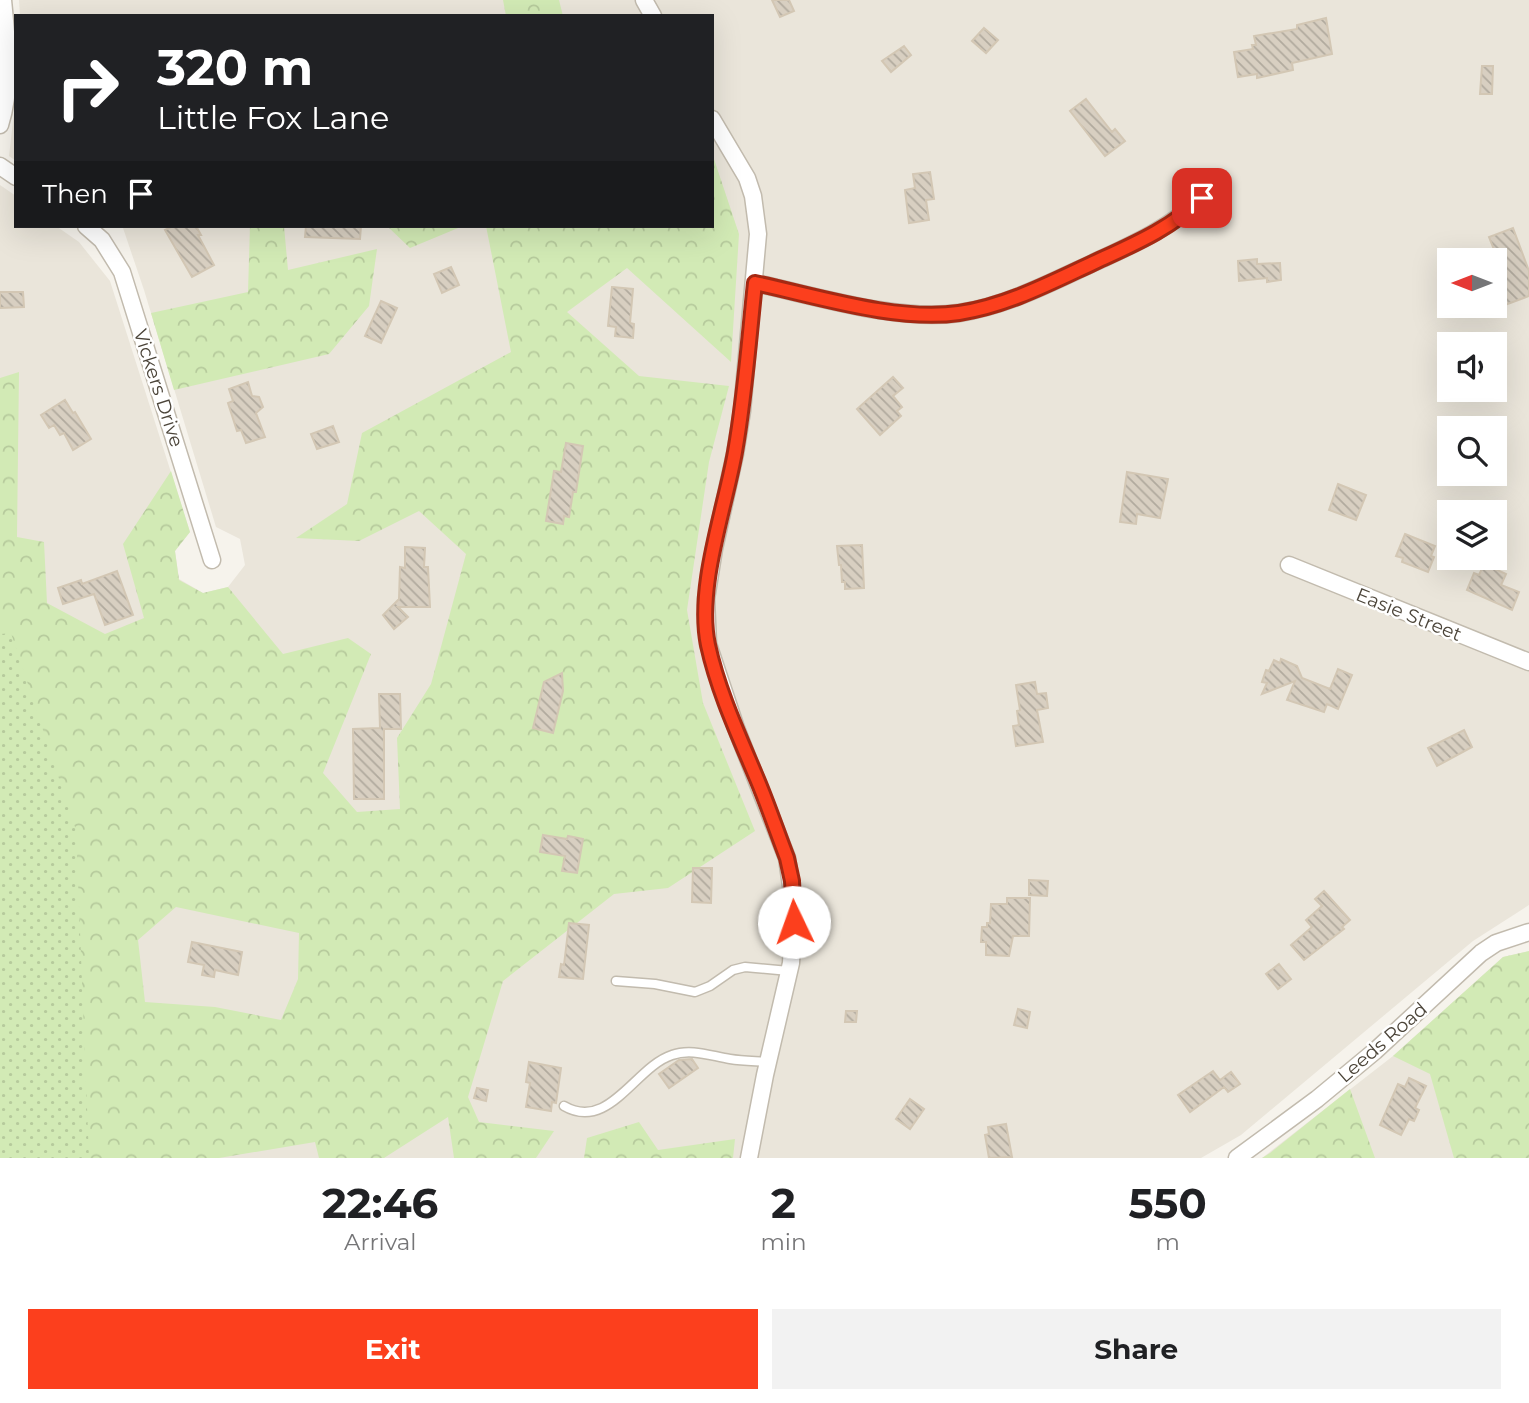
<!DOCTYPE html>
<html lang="en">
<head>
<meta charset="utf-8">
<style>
	body { margin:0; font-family:Montserrat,sans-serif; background:#f2f2f2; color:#202124; height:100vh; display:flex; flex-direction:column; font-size:26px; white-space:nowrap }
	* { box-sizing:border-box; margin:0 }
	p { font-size:23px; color:#757577 }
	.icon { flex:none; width:38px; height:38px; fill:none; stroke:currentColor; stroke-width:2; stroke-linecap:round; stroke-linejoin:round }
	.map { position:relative; height:1158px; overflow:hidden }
	.sheet { display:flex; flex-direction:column; background:#fff; flex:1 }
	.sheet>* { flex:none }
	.top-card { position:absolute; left:14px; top:14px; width:700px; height:214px; border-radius:0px; box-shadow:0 7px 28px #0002; background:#202124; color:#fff; overflow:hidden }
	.needle { width:46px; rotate:270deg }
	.buttons { position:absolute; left:1437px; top:248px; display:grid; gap:14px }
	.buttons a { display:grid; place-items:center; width:70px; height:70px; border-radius:0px; background:#fff; box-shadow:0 7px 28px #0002; font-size:35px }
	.pin { position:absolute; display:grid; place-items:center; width:60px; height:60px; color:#fff; margin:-30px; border-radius:14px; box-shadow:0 4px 10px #0006 }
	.me { position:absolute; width:77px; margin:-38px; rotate:357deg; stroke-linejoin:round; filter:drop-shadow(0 0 5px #0008) }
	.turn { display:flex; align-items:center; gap:24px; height:147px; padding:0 28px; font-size:32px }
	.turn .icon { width:91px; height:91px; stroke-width:2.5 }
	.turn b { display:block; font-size:49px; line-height:60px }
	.then { display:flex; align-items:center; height:66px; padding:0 28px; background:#0003; gap:14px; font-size:26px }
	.eta { display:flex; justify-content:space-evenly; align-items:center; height:119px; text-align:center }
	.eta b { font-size:42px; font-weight:700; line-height:49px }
	.primary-button { display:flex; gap:14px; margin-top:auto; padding:14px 28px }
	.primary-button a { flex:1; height:80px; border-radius:0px; background:#fc3f1d; color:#fff; font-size:28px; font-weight:700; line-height:80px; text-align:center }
	.primary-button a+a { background:#f2f2f2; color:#202124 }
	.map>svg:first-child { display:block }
</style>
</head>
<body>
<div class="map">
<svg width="1529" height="1158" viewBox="0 0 1529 1158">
	<defs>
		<pattern id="forest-crowns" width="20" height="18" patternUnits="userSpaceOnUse" patternTransform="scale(1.75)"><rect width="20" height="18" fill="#d2eab5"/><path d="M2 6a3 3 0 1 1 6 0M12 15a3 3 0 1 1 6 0" fill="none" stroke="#b6ca9c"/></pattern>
		<pattern id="park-dots" width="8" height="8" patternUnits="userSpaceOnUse" patternTransform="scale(1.75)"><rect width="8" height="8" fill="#d2eab5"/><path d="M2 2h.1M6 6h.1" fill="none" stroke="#b6ca9c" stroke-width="1.8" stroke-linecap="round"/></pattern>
		<pattern id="building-back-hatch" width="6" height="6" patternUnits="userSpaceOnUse" patternTransform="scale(1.75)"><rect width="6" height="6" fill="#d8cfc1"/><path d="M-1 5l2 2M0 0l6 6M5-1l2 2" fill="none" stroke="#b1aa9e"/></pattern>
	</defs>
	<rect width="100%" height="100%" fill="#f6f3ec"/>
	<path fill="#eae5da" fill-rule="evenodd" d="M19 0H1529V905L1473 941 1241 1135 1201 1158H89L0 643V185L16 196V226H56L79 242 110 281 190 532 175 551 179 579 203 593 228 587 245 565 240 539 216 527 144 290 123 228 119 226H712V16H20ZM1449 261H1494V306H1449ZM1449 345H1494V390H1449ZM1449 429H1494V474H1449ZM1449 513H1494V558H1449Z
		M16 96V161L9 156Z
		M1529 951V1158H1262L1393 1056 1503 957Z"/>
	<path fill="url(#forest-crowns)" fill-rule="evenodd" d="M503 0H559L563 16H506Z
		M712 153 739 234 731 362 627 268 567 312 639 376 729 386 709 462 687 610 703 703 755 831 668 888 614 894 503 981 468 1097 479 1122 554 1131 536 1158H454L448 1117 384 1158H319L315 1142 219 1158H0V378L19 372 17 537 44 542 47 603 105 634 144 618 123 544 171 471 190 532 175 551 179 580 203 593 228 587 283 654 348 638 371 654 323 773 357 812 400 809 397 738 431 684 466 554 419 511 359 541 296 538 347 504 362 433 511 352 486 226H712ZM176 907 299 933 298 979 281 1020 215 1007 145 1002 138 940Z
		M250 226H284L288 270 377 249 369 306 329 354 174 390 151 313 248 292Z
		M387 226H463L410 248Z
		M1529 951V1158H1454L1430 1074 1393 1056 1503 957Z
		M1350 1089 1375 1158H1262L1270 1153Z
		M639 1122 658 1150 735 1139 733 1158H584L587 1138Z"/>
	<path fill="url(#park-dots)" d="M11 633 76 830 89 1158H0V643L1 634Z"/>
	<path fill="url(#building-back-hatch)" stroke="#d3c7b4" stroke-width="2" d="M772 0H789L794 11 780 17Z
		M1326 18 1332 54 1292 63 1293 70 1257 78V74L1238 77 1234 52 1253 49 1252 45H1256L1254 36 1297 29V25Z
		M984 28 998 40 986 53 972 41Z
		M904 46 911 55 891 72 882 61Z
		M1482 66H1493L1492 94H1480Z
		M1086 99 1112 132 1115 129 1125 141 1105 156 1070 111Z
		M930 172 934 199 926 200 929 220 909 223 905 190 915 188 913 174Z
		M173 226H196L201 235H198L214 265 192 277 165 230Z
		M306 226H361L360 239 305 237Z
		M1513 228 1529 271V296L1494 309V275L1503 272 1489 237Z
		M1257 259V264L1280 263 1281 280 1267 282V278L1239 281 1238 261Z
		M451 267 459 285 442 293 434 274Z
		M612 287 633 289 630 323 634 324 633 338 615 336 616 327 608 326Z
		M0 292H23L24 307 0 308Z
		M381 301 397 308 381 343 365 336Z
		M893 377 903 388 893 396 902 407 897 411 901 416 880 435 857 409Z
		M248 382 252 396 259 397 263 407 256 413 265 437 246 443 241 430 237 431 228 403 233 401 229 389Z
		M65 400 73 413 75 412 91 439 73 450 64 433 60 435 54 425 49 428 41 415Z
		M1474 418 1506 420V429H1474Z
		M333 426 339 442 317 449 311 434Z
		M566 443 583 446 576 492H573L569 517 564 516 563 524 546 521 554 471 561 472Z
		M1127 472 1168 479 1160 518 1137 514 1136 524 1120 522Z
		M1338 484 1366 495 1356 520 1329 510Z
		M1405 534 1435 546 1431 556 1434 557 1428 572 1402 562 1403 558 1396 556Z
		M862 545 864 588 845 589V582H842L841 565H839L837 546Z
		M405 547 425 548 424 567H428L430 607H398L408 617 394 629 383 615 399 599 400 567 405 568Z
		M1484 564 1506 574 1501 585 1519 592 1512 610 1467 590 1474 573 1479 575Z
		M117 571 133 615 105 625 94 594 63 604 58 588 81 580 82 584Z
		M1281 659 1297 666 1302 678 1330 689 1338 669 1352 675 1338 709 1327 704 1324 712 1287 700 1295 681 1262 694 1267 683 1262 682 1266 670 1269 671 1274 660 1280 663Z
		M562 673 563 691 553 733 533 728 544 682Z
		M1035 682 1037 694 1046 693 1048 708 1037 710 1043 742 1016 746 1013 726 1019 725 1017 711 1020 710 1016 685Z
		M379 694H400L401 729H384V799H354L353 729 380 728Z
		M1464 730 1472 747 1437 766 1428 748Z
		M543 835 567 839 568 836 583 839 577 873 562 871 565 856 540 852Z
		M693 868H712L711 903 692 902Z
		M1029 880 1048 881 1047 896 1029 895Z
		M1324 891 1350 920 1342 927 1344 929 1304 960 1291 945 1312 927 1306 920 1322 906 1315 899Z
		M1007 898H1030L1029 936H1013L1009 956 986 955V942H981L982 927H987V923H990L991 904H1007Z
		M569 923 589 925 583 979 559 977 561 964 564 965Z
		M192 942 242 952 238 975 215 970 214 977 202 975 204 965 188 962Z
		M1279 964 1291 979 1278 989 1266 974Z
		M1018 1009 1030 1012 1027 1028 1014 1025Z
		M846 1011H857L856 1022H845Z
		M692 1059 698 1068 669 1088 659 1074 679 1060Z
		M529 1062 561 1068 556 1103 552 1102 551 1111 526 1107 530 1083 526 1082Z
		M1213 1071 1220 1080 1231 1072 1240 1084 1228 1092 1224 1087 1190 1112 1178 1095Z
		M1409 1078 1426 1086 1415 1108 1419 1110 1414 1121 1409 1119 1401 1135 1380 1125 1398 1084 1405 1087Z
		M477 1088 488 1090 486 1101 474 1098Z
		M910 1099 924 1109 910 1129 896 1119Z
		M1006 1124 1012 1157 989 1158 985 1135 989 1134 988 1127Z"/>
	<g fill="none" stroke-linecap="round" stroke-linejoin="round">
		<defs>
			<path id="lane" d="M616 981 655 984 695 992 710 986 733 970 745 967 789 971
				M564 1106C609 1132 635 1067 672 1055 691 1048 711 1056 730 1059 743 1061 755 1061 768 1062"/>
			<path id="street" d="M644 0 653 16
				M712 119 747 178 753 196 758 234 742 411 735 454 714 549 706 599 708 644 736 728 787 858 794 907 791 963 765 1075 749 1158
				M0 125C13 84 7 43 3 0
				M0 166 16 177
				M86 226 102 240 122 272 212 560
				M755 283C816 296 898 322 959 313 1006 306 1050 283 1093 263 1132 245 1170 228 1202 198
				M1289 565 1529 662
				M1237 1158 1317 1099 1375 1051 1481 953 1496 943 1529 932"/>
		</defs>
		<use href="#lane" stroke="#c2bbae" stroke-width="11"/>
		<use href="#street" stroke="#c2bbae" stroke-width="19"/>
		<use href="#lane" stroke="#fff" stroke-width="8"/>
		<use href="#street" stroke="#fff" stroke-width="16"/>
	</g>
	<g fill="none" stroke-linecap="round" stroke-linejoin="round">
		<defs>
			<path id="route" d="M794 922 792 881 787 858C777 832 768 805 757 779 739 736 718 691 708 645 696 587 725 509 735 452 745 396 749 339 755 283 816 296 897 322 959 313 1006 306 1050 283 1093 263 1132 245 1171 229 1202 198"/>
		</defs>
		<use href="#route" stroke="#a42913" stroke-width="18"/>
		<use href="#route" stroke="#fc3f1d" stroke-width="12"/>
	</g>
	<g text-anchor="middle" stroke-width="5" stroke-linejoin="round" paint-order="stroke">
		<g font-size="19" fill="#4b4439" stroke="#fff">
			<text transform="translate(159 388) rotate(72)" y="7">Vickers Drive</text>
			<text transform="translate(1409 614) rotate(22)" y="7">Easie Street</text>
			<text transform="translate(1382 1042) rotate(-41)" y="7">Leeds Road</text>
		</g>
	</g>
</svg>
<div class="buttons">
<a><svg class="needle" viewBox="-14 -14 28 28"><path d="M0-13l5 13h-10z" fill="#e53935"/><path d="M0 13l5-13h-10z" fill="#757577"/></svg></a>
<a><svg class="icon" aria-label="sound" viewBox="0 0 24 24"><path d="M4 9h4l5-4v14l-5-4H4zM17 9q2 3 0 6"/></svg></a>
<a><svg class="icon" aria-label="search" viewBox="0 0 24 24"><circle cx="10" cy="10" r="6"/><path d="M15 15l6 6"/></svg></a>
<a><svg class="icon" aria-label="layers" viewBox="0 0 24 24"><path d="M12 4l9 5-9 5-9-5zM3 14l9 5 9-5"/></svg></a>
</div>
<div class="pin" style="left:1202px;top:198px;background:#d93025"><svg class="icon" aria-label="arrive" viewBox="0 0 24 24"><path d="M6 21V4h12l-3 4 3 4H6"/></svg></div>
<svg class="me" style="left:794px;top:922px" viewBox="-20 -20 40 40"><circle r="19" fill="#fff"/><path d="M0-13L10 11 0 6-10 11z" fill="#fc3f1d"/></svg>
<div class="top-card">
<div class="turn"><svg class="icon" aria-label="right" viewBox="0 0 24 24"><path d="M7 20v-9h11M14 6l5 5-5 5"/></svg><div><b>320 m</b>Little Fox Lane</div></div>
<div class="then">Then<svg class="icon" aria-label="arrive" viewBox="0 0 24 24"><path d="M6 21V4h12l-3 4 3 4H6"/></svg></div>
</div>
</div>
<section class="sheet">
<div class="eta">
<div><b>22:46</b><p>Arrival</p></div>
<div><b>2</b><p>min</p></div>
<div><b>550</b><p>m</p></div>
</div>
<div class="primary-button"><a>Exit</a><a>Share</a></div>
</section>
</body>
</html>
